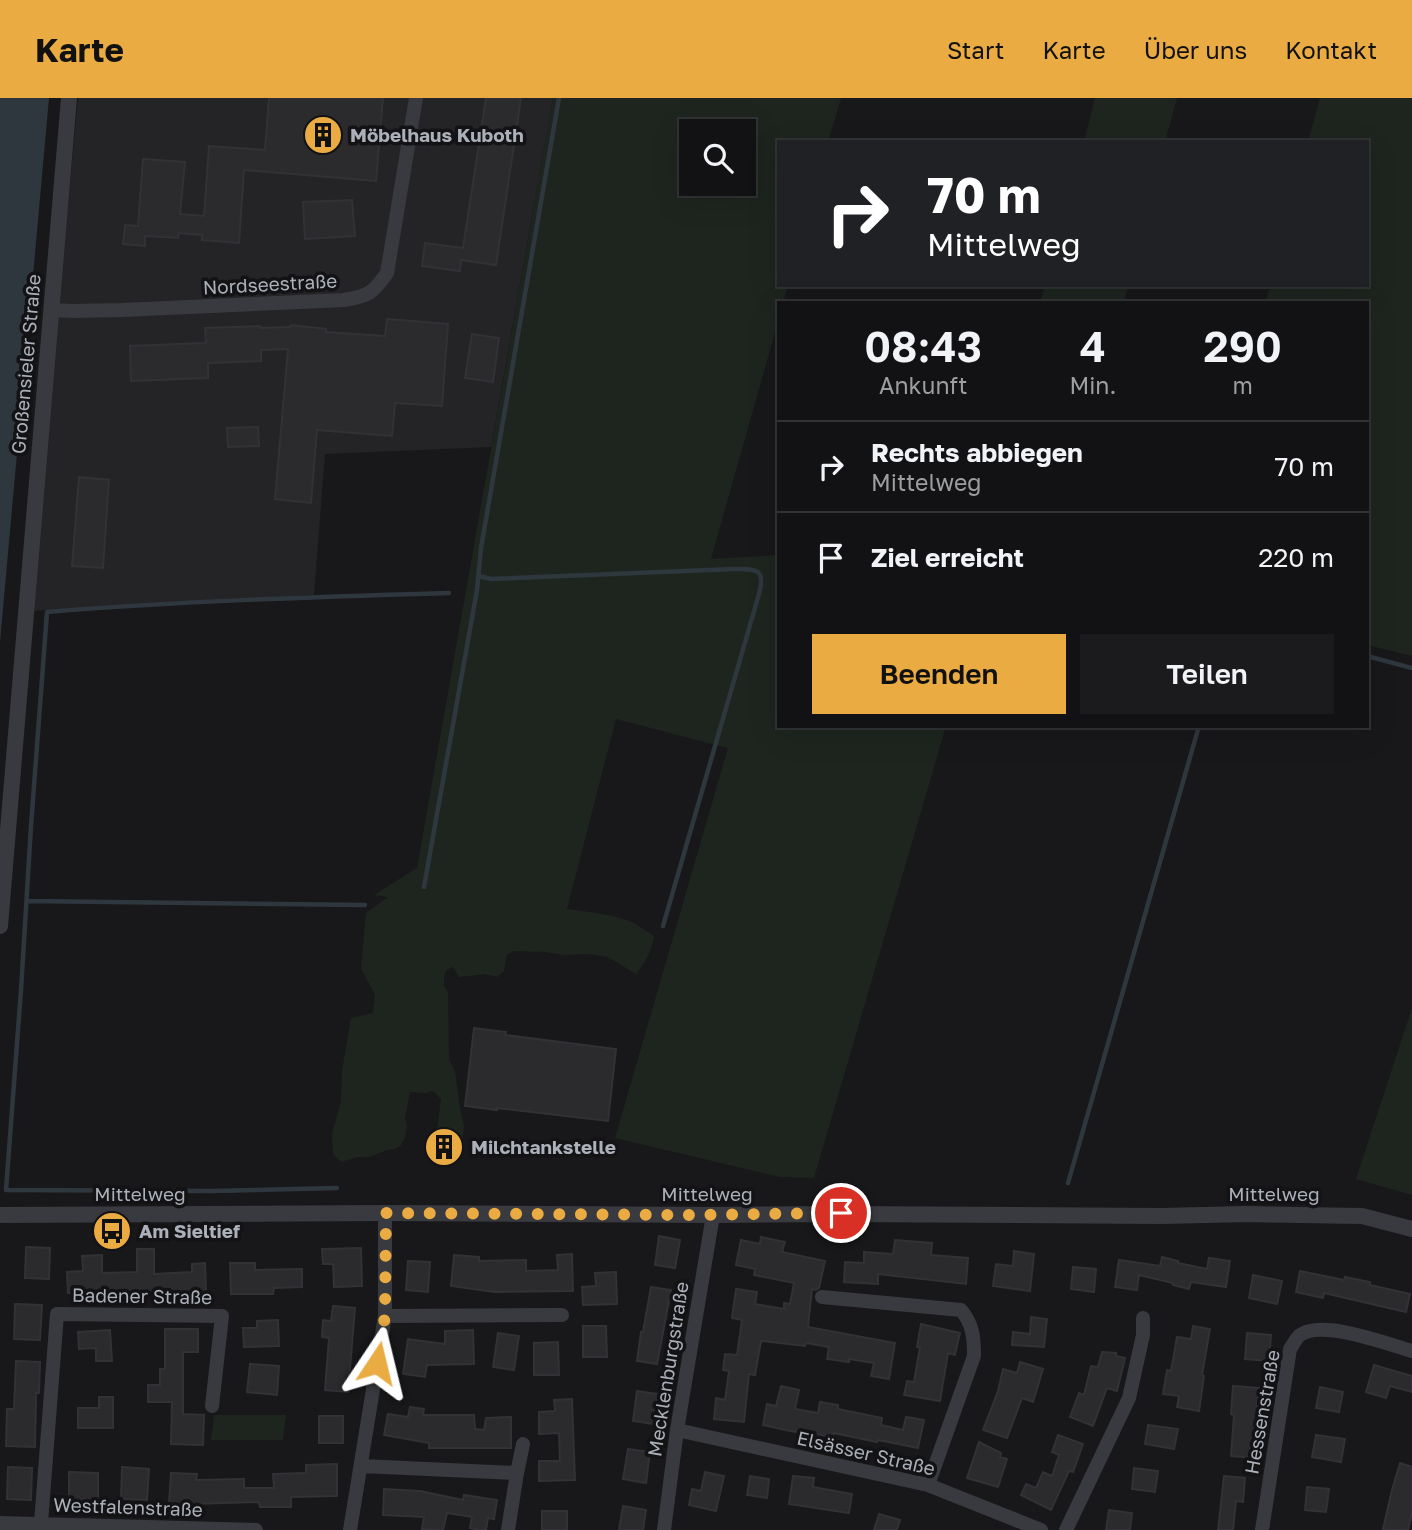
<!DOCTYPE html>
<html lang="de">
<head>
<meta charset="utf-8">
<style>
	body { margin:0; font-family:"Golos Text",sans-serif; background:#1b1b1d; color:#f1f3f6; height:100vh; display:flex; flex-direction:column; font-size:26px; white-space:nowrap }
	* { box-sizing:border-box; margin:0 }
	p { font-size:23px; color:#9c9ea0 }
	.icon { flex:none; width:38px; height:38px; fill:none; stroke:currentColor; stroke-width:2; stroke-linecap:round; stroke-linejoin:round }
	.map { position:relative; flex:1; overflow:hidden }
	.sheet { position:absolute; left:777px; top:203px; width:592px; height:427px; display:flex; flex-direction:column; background:#121214; border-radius:0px; box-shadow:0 7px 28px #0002,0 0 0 2px #313234 }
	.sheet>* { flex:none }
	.top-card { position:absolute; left:777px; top:42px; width:592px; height:147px; border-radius:0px; box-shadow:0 7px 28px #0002,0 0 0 2px #313234; background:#202124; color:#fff; overflow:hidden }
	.fabs { position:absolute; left:679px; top:21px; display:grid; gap:14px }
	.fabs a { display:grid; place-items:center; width:77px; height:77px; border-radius:0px; background:#121214; box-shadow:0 7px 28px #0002,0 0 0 2px #313234; font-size:35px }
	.pin { position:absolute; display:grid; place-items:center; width:60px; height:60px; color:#fff; margin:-30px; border:4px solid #fff; border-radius:50%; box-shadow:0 2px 7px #0007 }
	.me { position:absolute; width:77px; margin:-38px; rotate:10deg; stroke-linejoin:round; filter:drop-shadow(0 0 5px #0008) }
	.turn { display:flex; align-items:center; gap:24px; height:147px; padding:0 35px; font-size:32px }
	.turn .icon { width:91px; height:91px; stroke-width:2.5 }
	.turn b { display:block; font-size:49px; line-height:60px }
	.eta { display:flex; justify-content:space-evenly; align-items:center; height:119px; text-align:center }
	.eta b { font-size:42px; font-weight:600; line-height:49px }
	.primary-button { display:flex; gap:14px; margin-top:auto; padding:14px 35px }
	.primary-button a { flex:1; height:80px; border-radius:0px; background:#e9ab42; color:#111; font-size:28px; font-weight:600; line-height:80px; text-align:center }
	.primary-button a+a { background:#1b1b1d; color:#f1f3f6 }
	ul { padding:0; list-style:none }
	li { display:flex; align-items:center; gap:21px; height:91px; padding:0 35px; border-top:2px solid #313234 }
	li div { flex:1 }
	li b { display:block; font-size:26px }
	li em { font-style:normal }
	header { display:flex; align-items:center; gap:42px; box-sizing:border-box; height:98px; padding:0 35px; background:#e9ab42; color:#111 }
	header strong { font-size:33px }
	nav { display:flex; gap:38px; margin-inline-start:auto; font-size:24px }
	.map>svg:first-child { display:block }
</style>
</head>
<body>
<header>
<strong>Karte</strong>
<nav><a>Start</a><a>Karte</a><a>Über uns</a><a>Kontakt</a></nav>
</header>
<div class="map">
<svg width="1412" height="1432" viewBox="0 0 1412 1432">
	<rect width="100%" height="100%" fill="#18181a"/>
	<path fill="#242427" d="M78 0H553L491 349 325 356 314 497 30 513Z"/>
	<path fill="#1e251f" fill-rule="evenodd" d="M553 0H841L828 44H779V187H788L783 205H779V220L711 461 779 457V628H946L814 1080 780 1079 615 1040 728 650 616 621 567 811C589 814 613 816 634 825 641 829 647 834 654 838 652 853 645 865 636 876L608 859 589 856 564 857 546 854 514 853 507 857 504 873 497 879 485 876 459 879 453 869 446 872 444 879V888L448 894 449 962 455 973 460 1011 464 1028 462 1050 459 1055 437 1049 436 1041 441 1001 433 993 426 995 410 994 405 1020 407 1027 405 1040 401 1047 395 1051 387 1052 369 1059H358L341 1064 333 1056 332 1035 341 1004 342 973 351 920 373 915 375 897 361 870 366 815 388 799 374 797 417 770ZM691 33H744V86H691Z
		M1095 0H1177L1165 44H1084Z
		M1320 0H1412V558L1367 547V205H1266L1270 187H1367V44H1308Z
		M1045 187H1128L1124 205H1040Z
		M1412 910V1097L1356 1081Z
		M214 1317H286L283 1342H211Z"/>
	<path fill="#2f373e" d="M0 0H49L0 544Z"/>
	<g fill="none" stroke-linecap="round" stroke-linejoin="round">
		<path stroke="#2f373e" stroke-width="4.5" d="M479 478 491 481 734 471C756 471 766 470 759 496L663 828
			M1367 558 1412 570
			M424 789 477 492 481 450 559 0
			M27 803 365 807
			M1068 1085 1199 628
			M337 1090 212 1093 6 1092 21 892 31 728 47 514C181 503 315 499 449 495"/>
	</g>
	<path fill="#2b2b2e" stroke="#323236" stroke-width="2" d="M269 0H383L376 83 244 72 239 145 202 142V137L179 135 178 140 145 138V148L123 146 125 127 138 128 143 61 185 64 180 116 204 118 209 48 265 52Z
		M486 0H521L496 167 461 162 460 173 422 168 425 145 463 150Z
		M352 102 355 138 305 141 303 104Z
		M387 221 448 226 442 308 395 305 392 338 317 332 311 405 275 401 288 251 261 252V263L208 265V280L131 283 130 248 206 245 205 230 260 228V230L290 229 291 227 326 231V234L385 238Z
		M472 236 499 240 493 284 465 280Z
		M258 329 259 348 228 349 227 330Z
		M79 379 109 382 103 470 72 468Z
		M474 930 506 934 505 937 616 951 608 1023 497 1010V1012L465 1008Z
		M659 1138 680 1142 675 1170 655 1167Z
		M761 1139 785 1144 782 1154 825 1163 819 1190 816 1192 812 1191 808 1229 895 1245 889 1281 871 1278 874 1265 849 1261V1264L827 1261 829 1249 806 1245 805 1248 761 1243 755 1277 749 1276 744 1324 714 1321 716 1300 725 1302 729 1273 723 1272 725 1256 737 1257 742 1222 732 1220 736 1191 757 1194 755 1206 784 1211V1205L790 1206 794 1185 754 1177 755 1171 736 1167 741 1142 760 1146Z
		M895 1142 932 1145 931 1157 968 1160 966 1186 878 1176V1186L844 1184 845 1164 864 1165V1154L893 1156Z
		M26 1149 50 1150 49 1181 25 1180Z
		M361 1150 362 1188 334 1189 333 1166H323L322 1151Z
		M137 1151H154V1176L192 1174V1166L205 1165 206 1194 118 1197V1194L68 1195 67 1174 83 1173 82 1158 102 1157V1175L137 1174Z
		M1014 1153 1034 1156 1030 1193 993 1188 996 1166 1013 1168Z
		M572 1156 573 1193 495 1194 451 1188 454 1157 479 1159V1163L526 1162V1173L558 1172 557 1157Z
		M1162 1159 1178 1163V1165L1207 1171 1209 1160 1230 1163 1226 1189 1191 1184 1189 1191 1173 1187V1185L1139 1177 1137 1192 1115 1189 1119 1162 1160 1168Z
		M408 1163 430 1164 428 1194 406 1192Z
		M230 1165H255V1172L302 1171V1189L274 1190 273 1196H231Z
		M1073 1169 1096 1171 1094 1194 1071 1191Z
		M1300 1173 1344 1182 1345 1179 1370 1184V1187L1410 1196 1406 1214 1324 1195 1323 1200 1296 1194Z
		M616 1174 617 1206 583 1207 582 1189 596 1188 595 1175Z
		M1253 1177 1282 1183 1277 1206 1249 1200Z
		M651 1189 671 1192 657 1266 637 1263 641 1234H643Z
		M15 1206 42 1207 40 1242 14 1241Z
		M333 1208 355 1210 348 1294 325 1292 329 1240 322 1239 323 1222 331 1223Z
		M1031 1219 1047 1221 1044 1249 1012 1247 1013 1234 1030 1236Z
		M278 1222 279 1248 244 1249 243 1230H257V1223Z
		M921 1226 960 1235 955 1257 948 1255 940 1303 904 1297 907 1283 914 1284 920 1249H917Z
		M583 1228H606L607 1259H583Z
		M1193 1228 1210 1231 1202 1277 1204 1278 1199 1313 1177 1309 1179 1298 1163 1296 1167 1272 1171 1273 1177 1239 1191 1241Z
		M165 1231H198V1254H183V1316L204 1317 203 1347 171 1346 172 1304H148V1287H160V1271H165Z
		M110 1232 112 1263H96V1250L79 1251 78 1234Z
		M473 1232 474 1266 427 1267 425 1279 403 1276 408 1241 445 1246V1233Z
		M498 1235 519 1238 514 1272 493 1269Z
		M1247 1235 1271 1237 1269 1263 1245 1261Z
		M558 1244 559 1277H534V1245Z
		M1102 1254 1116 1255V1258L1125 1260 1117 1293 1107 1290 1093 1328 1070 1319 1079 1295 1084 1297 1091 1268 1098 1269Z
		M16 1263 40 1264 39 1295H36L35 1349 6 1348 7 1311H14Z
		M1020 1264 1043 1271 1033 1304 1022 1300 1007 1340 983 1332 998 1293 1003 1271 1017 1275Z
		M250 1266 279 1268 277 1297 247 1294Z
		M1374 1267 1412 1278V1294L1390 1288 1386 1300 1366 1294Z
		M781 1288 799 1292 795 1311 818 1315 820 1304 838 1307V1311L882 1320 881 1327 903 1332 906 1319 924 1322 918 1350 878 1342 877 1344 834 1335 833 1339 790 1333 763 1327 767 1306 776 1308Z
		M1233 1288 1259 1290 1255 1332H1257L1255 1360 1231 1358 1234 1317 1231 1316Z
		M1320 1289 1343 1294 1339 1314 1316 1310Z
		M637 1293 658 1296 654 1326 633 1323Z
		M99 1299H113V1330H78V1310H99Z
		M572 1301 575 1382 539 1383V1363H560L559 1335 539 1336V1314L555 1313 554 1302Z
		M410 1309 424 1311 423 1317H474L475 1331 484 1332 486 1320 511 1319V1350H429V1345L384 1337 388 1316 408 1319Z
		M319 1318H343V1345H319Z
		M1148 1327 1178 1331 1174 1351 1145 1346Z
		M1058 1337 1083 1346 1073 1374 1069 1373 1051 1412 1021 1397 1026 1386 1036 1390 1043 1374 1052 1378 1059 1357 1052 1354Z
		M1316 1337 1345 1341 1341 1364 1312 1359Z
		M979 1344 1001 1355 1000 1359 1007 1361 998 1389 967 1380Z
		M628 1351 650 1354 646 1385 623 1381Z
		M1400 1365 1412 1369V1415L1408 1432H1389L1383 1431 1392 1392Z
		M337 1366V1398L291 1399V1409H260L259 1404 192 1406 169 1405 171 1375 197 1376 196 1382 244 1381V1390H274L273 1376 306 1375V1367Z
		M8 1369 32 1370 31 1402 7 1401Z
		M122 1369 149 1371 147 1402 121 1401Z
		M1134 1370 1158 1373 1155 1394 1132 1391Z
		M69 1374 98 1375V1403L69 1402Z
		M705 1374 724 1378 716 1413 689 1407 692 1391 701 1393Z
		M750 1378 769 1381 767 1400 747 1397Z
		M793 1378 814 1380 813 1389 852 1396 849 1415 789 1406Z
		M1224 1378 1245 1380 1243 1404 1236 1403 1233 1432H1218Z
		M1307 1389 1329 1391 1326 1414 1305 1412Z
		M384 1391 420 1393 463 1402 464 1397 497 1402 494 1421 488 1420 486 1432H481L470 1430 472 1419 447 1415 443 1432 422 1431 424 1419 383 1417Z
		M623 1408 646 1412 643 1432H619Z
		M1109 1412 1132 1415 1130 1432H1106Z
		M542 1413H567V1432H542Z
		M879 1416 900 1422 897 1432H874Z"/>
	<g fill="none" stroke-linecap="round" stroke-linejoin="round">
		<path stroke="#393a3f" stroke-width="14" d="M51 212 73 213 122 212 344 202C369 198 373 195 387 175L416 0
			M822 1199 961 1212C973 1226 974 1240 974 1258L928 1387
			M385 1218 562 1217
			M677 1332 928 1387 1041 1432
			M361 1368 517 1375 508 1432
			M517 1375 523 1346
			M0 1425 256 1432
			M41 1425 57 1216 222 1218 212 1308
			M350 1432 385 1218V1115
			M664 1432 677 1332 713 1117
			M1066 1432 1129 1300 1143 1237V1220
			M1262 1432 1290 1251C1293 1247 1296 1240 1300 1237 1322 1221 1387 1246 1412 1253"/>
		<path stroke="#393a3f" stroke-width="16" d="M0 828 69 0
			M0 1117 385 1115 713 1117 841 1116 1162 1118 1246 1116 1362 1118 1412 1131"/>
	</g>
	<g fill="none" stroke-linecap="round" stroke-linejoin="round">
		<path stroke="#e9ab42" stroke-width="12" stroke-dasharray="0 21.6" d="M377 1265 385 1218 386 1115 686 1117 841 1115"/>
	</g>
	<defs>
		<symbol id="building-disc" viewBox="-11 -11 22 22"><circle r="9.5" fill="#e9ab42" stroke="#131315"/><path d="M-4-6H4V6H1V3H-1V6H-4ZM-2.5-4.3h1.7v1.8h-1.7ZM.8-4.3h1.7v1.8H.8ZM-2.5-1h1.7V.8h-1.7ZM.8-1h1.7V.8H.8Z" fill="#111"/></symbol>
		<symbol id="bus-disc" viewBox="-11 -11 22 22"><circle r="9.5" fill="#e9ab42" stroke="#131315"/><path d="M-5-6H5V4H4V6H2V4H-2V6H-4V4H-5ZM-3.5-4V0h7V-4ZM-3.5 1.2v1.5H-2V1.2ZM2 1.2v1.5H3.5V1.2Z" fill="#111"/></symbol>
	</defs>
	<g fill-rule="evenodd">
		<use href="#building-disc" x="301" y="15" width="44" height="44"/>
		<use href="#building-disc" x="422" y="1027" width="44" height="44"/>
		<use href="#bus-disc" x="90" y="1111" width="44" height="44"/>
	</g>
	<g text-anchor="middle" stroke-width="7" stroke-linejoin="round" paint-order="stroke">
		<g font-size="19" font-weight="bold" fill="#abb0b9" stroke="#131315" text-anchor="start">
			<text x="350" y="44">Möbelhaus Kuboth</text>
			<text x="471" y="1056">Milchtankstelle</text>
			<text x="139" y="1140">Am Sieltief</text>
		</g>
		<g font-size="19" fill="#abb0b9" stroke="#131315">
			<text transform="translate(270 186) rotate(-3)" y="7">Nordseestraße</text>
			<text transform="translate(26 266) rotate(-85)" y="7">Großensieler Straße</text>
			<text x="140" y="1103">Mittelweg</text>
			<text x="707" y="1103">Mittelweg</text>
			<text x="1274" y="1103">Mittelweg</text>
			<text transform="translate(142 1198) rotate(1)" y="7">Badener Straße</text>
			<text transform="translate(668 1271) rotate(-81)" y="7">Mecklenburgstraße</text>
			<text transform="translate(1262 1314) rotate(-80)" y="7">Hessenstraße</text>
			<text transform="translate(866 1355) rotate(13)" y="7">Elsässer Straße</text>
			<text transform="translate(128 1409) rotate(2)" y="7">Westfalenstraße</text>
		</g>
	</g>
</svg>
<div class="fabs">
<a><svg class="icon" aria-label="search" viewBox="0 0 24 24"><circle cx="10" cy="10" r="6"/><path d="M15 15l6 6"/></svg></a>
</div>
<div class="pin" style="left:841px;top:1115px;background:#d93025"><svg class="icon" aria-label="arrive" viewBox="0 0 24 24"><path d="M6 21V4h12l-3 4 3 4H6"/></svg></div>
<svg class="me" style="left:377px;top:1265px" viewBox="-20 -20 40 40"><path d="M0-17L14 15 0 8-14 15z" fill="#e9ab42" stroke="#fff" stroke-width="4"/></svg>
<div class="top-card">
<div class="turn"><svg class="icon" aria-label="right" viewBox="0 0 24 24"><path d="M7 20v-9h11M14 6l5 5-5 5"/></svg><div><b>70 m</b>Mittelweg</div></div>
</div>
<section class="sheet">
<div class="eta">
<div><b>08:43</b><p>Ankunft</p></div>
<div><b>4</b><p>Min.</p></div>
<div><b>290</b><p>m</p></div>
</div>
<ul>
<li><svg class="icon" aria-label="right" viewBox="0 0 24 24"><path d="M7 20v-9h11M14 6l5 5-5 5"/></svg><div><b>Rechts abbiegen</b><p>Mittelweg</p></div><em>70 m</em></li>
<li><svg class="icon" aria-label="arrive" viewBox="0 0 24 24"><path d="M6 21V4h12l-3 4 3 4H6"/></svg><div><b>Ziel erreicht</b></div><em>220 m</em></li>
</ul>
<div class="primary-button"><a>Beenden</a><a>Teilen</a></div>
</section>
</div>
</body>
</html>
